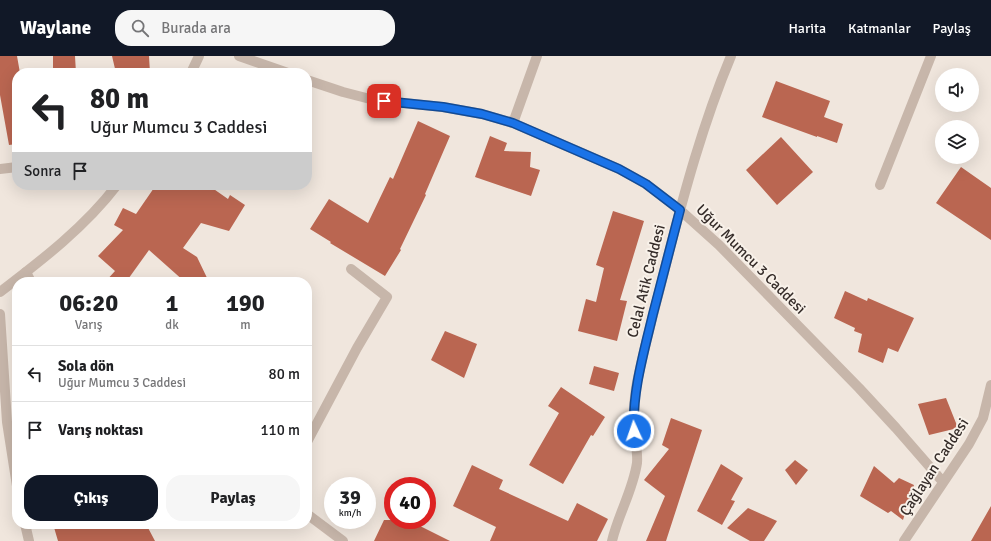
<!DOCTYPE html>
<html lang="tr">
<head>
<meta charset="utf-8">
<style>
	body { margin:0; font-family:Signika,sans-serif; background:#f6f6f6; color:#202124; height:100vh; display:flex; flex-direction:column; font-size:15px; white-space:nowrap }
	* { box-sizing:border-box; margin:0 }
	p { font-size:13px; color:#757577 }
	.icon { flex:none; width:22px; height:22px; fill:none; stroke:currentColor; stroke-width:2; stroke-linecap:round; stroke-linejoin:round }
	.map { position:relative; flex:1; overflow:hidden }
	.side { position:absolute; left:12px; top:221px; width:300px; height:252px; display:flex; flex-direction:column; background:#fff; border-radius:16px; box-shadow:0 4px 16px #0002 }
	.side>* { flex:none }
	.top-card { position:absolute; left:12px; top:12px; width:300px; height:122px; border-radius:16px; box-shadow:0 4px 16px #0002; background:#fff; color:#202124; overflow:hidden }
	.controls { position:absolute; left:935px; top:12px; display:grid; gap:8px }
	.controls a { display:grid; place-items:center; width:44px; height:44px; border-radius:50%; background:#fff; box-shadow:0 4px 16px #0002; font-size:20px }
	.speed { position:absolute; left:324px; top:421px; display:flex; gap:8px; font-size:20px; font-weight:700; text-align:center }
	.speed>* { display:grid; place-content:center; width:52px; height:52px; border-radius:50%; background:#fff; box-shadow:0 4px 16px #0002; line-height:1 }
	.speed small { font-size:10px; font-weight:400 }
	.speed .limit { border:6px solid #d22; background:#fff; color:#111 }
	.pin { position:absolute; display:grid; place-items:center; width:34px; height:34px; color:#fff; margin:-17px; border-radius:8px; box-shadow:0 2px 6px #0006 }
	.me { position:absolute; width:44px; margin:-22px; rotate:357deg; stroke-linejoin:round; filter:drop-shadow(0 0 3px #0008) }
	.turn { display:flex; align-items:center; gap:14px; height:84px; padding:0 12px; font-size:18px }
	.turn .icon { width:52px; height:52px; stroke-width:2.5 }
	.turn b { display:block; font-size:28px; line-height:34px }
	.then { display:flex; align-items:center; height:38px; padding:0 12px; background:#0003; gap:8px; font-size:15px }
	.eta { display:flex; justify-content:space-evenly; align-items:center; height:68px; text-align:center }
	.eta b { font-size:24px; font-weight:700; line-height:28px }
	.button { display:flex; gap:8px; margin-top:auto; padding:8px 12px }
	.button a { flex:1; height:46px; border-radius:16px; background:#111827; color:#fff; font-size:16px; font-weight:700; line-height:46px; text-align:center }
	.button a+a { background:#f6f6f6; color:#202124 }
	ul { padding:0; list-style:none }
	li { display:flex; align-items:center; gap:12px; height:56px; padding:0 12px; border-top:1px solid #e0e0e0 }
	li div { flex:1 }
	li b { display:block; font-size:15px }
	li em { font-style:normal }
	header { display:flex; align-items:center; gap:24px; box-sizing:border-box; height:56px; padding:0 20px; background:#111827; color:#fff }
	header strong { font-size:19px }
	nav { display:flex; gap:22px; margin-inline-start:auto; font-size:14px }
	.search { width:280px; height:36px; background:#f6f6f6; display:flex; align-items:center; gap:10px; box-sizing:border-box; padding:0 14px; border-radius:16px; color:#757577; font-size:15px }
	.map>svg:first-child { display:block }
</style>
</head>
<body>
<header>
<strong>Waylane</strong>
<div class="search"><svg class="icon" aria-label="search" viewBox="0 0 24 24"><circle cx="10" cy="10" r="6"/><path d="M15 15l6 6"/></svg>Burada ara</div>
<nav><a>Harita</a><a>Katmanlar</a><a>Paylaş</a></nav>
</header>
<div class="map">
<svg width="991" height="485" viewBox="0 0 991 485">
	<rect width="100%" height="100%" fill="#f0e6dd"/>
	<path fill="#ba6651" d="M0 0H17L20 17H17V88L9 89 0 39Z
		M53 0H75L76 17H53Z
		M112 0H149L150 17H116Z
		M776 25 830 45 824 61 843 68 837 87 817 80V81L762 61Z
		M418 65 450 80 425 138 426 139 400 193 401 194 385 220 330 187 331 186 310 173 329 143 368 167 390 121 393 123Z
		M490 80 507 87 504 95 531 96 530 111 540 114 531 140 475 121Z
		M781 81 813 116 777 149 746 114Z
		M961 111 991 132V184L936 147Z
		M156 129H208L228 143 230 139 245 149 229 175 201 167 183 192 197 201 209 226H185L149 194 126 226H105L115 215 98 200 123 174 114 169 123 152 136 158Z
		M613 155 644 165 620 244 627 245 617 285 578 275 586 243 596 246 604 212 596 209Z
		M845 235 867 245 868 242 914 262 898 296 888 292 883 307 858 296 862 278 854 275 855 272 834 262Z
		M445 275 477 288 464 322 431 304Z
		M594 310 619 317 614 335 589 328Z
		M561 331 605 361 593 380 591 379 563 428 529 409 559 357 548 350Z
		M946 342 958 372 929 379 918 348Z
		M671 362 702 374 666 485H646L665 440 644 424 669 393 662 389Z
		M795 404 808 414 796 429 785 414Z
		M721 408 743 422 731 444 735 445 722 469 697 455Z
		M472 409 503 424 499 433 568 465 577 447 608 463 597 485H490L496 471 453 450Z
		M874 410 894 427 899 422 914 429 903 464 891 455 888 457 860 440Z
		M991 450V485H971Z
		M748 452 777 465 764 485H750L727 472Z
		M384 464H408L450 485H374Z
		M53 468H146L155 485H58Z"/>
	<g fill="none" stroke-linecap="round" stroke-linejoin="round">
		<path stroke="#c7b6aa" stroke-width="10" d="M513 67 537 0
			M880 129 931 0
			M26 216 31 226
			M307 386 357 292 387 241 351 213
			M307 458 343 485"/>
		<path stroke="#c7b6aa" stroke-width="10" d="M239 0 288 17
			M191 17 199 0
			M307 24 343 36 374 44 443 51 482 58 513 67 619 113 646 128 680 154 719 189 859 332 896 372 943 426
			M0 113 17 111
			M0 236C42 204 85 171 117 129
			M0 258 7 366 17 430
			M25 468 29 485
			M612 485C618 459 633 434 637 407 638 396 635 385 634 374 633 360 634 346 636 332 644 290 656 249 666 208 684 137 703 67 731 0
			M904 485 969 388 983 362 991 329"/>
	</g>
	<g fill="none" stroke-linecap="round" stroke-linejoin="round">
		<defs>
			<path id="route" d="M384 45 443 51 482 58 513 67 619 113 646 128 680 154C671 188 662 223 653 258 644 296 632 336 634 375"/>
		</defs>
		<use href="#route" stroke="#114b97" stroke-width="10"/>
		<use href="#route" stroke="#1a73e8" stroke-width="7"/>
	</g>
	<g text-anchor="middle" stroke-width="4" stroke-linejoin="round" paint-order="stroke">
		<g font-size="15" fill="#352c29" stroke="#f8f1e9">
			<text transform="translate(751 203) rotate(45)" y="5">Uğur Mumcu 3 Caddesi</text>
			<text transform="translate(646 225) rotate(-76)" y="5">Celal Atik Caddesi</text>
			<text transform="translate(934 411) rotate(-57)" y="5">Çağlayan Caddesi</text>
		</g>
	</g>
</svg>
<div class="controls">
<a><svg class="icon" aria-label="sound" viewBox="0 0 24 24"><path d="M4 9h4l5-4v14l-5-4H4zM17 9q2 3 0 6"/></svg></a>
<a><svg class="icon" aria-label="layers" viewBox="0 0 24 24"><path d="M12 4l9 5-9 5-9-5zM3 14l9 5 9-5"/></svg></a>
</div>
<div class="speed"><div>39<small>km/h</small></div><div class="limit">40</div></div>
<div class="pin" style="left:384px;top:45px;background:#d93025"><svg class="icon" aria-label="arrive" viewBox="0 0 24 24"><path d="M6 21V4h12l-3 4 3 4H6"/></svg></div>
<svg class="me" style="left:634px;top:375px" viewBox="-20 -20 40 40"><circle r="17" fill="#1a73e8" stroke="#fff" stroke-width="3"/><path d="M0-11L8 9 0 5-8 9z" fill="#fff"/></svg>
<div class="top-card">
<div class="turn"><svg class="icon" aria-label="left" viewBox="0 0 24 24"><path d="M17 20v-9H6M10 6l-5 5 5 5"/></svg><div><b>80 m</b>Uğur Mumcu 3 Caddesi</div></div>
<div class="then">Sonra<svg class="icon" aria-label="arrive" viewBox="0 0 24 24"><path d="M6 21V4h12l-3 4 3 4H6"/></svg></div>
</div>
<section class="side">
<div class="eta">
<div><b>06:20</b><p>Varış</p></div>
<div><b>1</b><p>dk</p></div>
<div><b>190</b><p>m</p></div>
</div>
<ul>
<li><svg class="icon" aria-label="left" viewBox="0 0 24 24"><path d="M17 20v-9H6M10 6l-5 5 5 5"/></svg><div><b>Sola dön</b><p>Uğur Mumcu 3 Caddesi</p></div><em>80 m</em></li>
<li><svg class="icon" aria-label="arrive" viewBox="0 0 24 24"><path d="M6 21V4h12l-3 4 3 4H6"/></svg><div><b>Varış noktası</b></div><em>110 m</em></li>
</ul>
<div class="button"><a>Çıkış</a><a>Paylaş</a></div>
</section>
</div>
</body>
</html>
